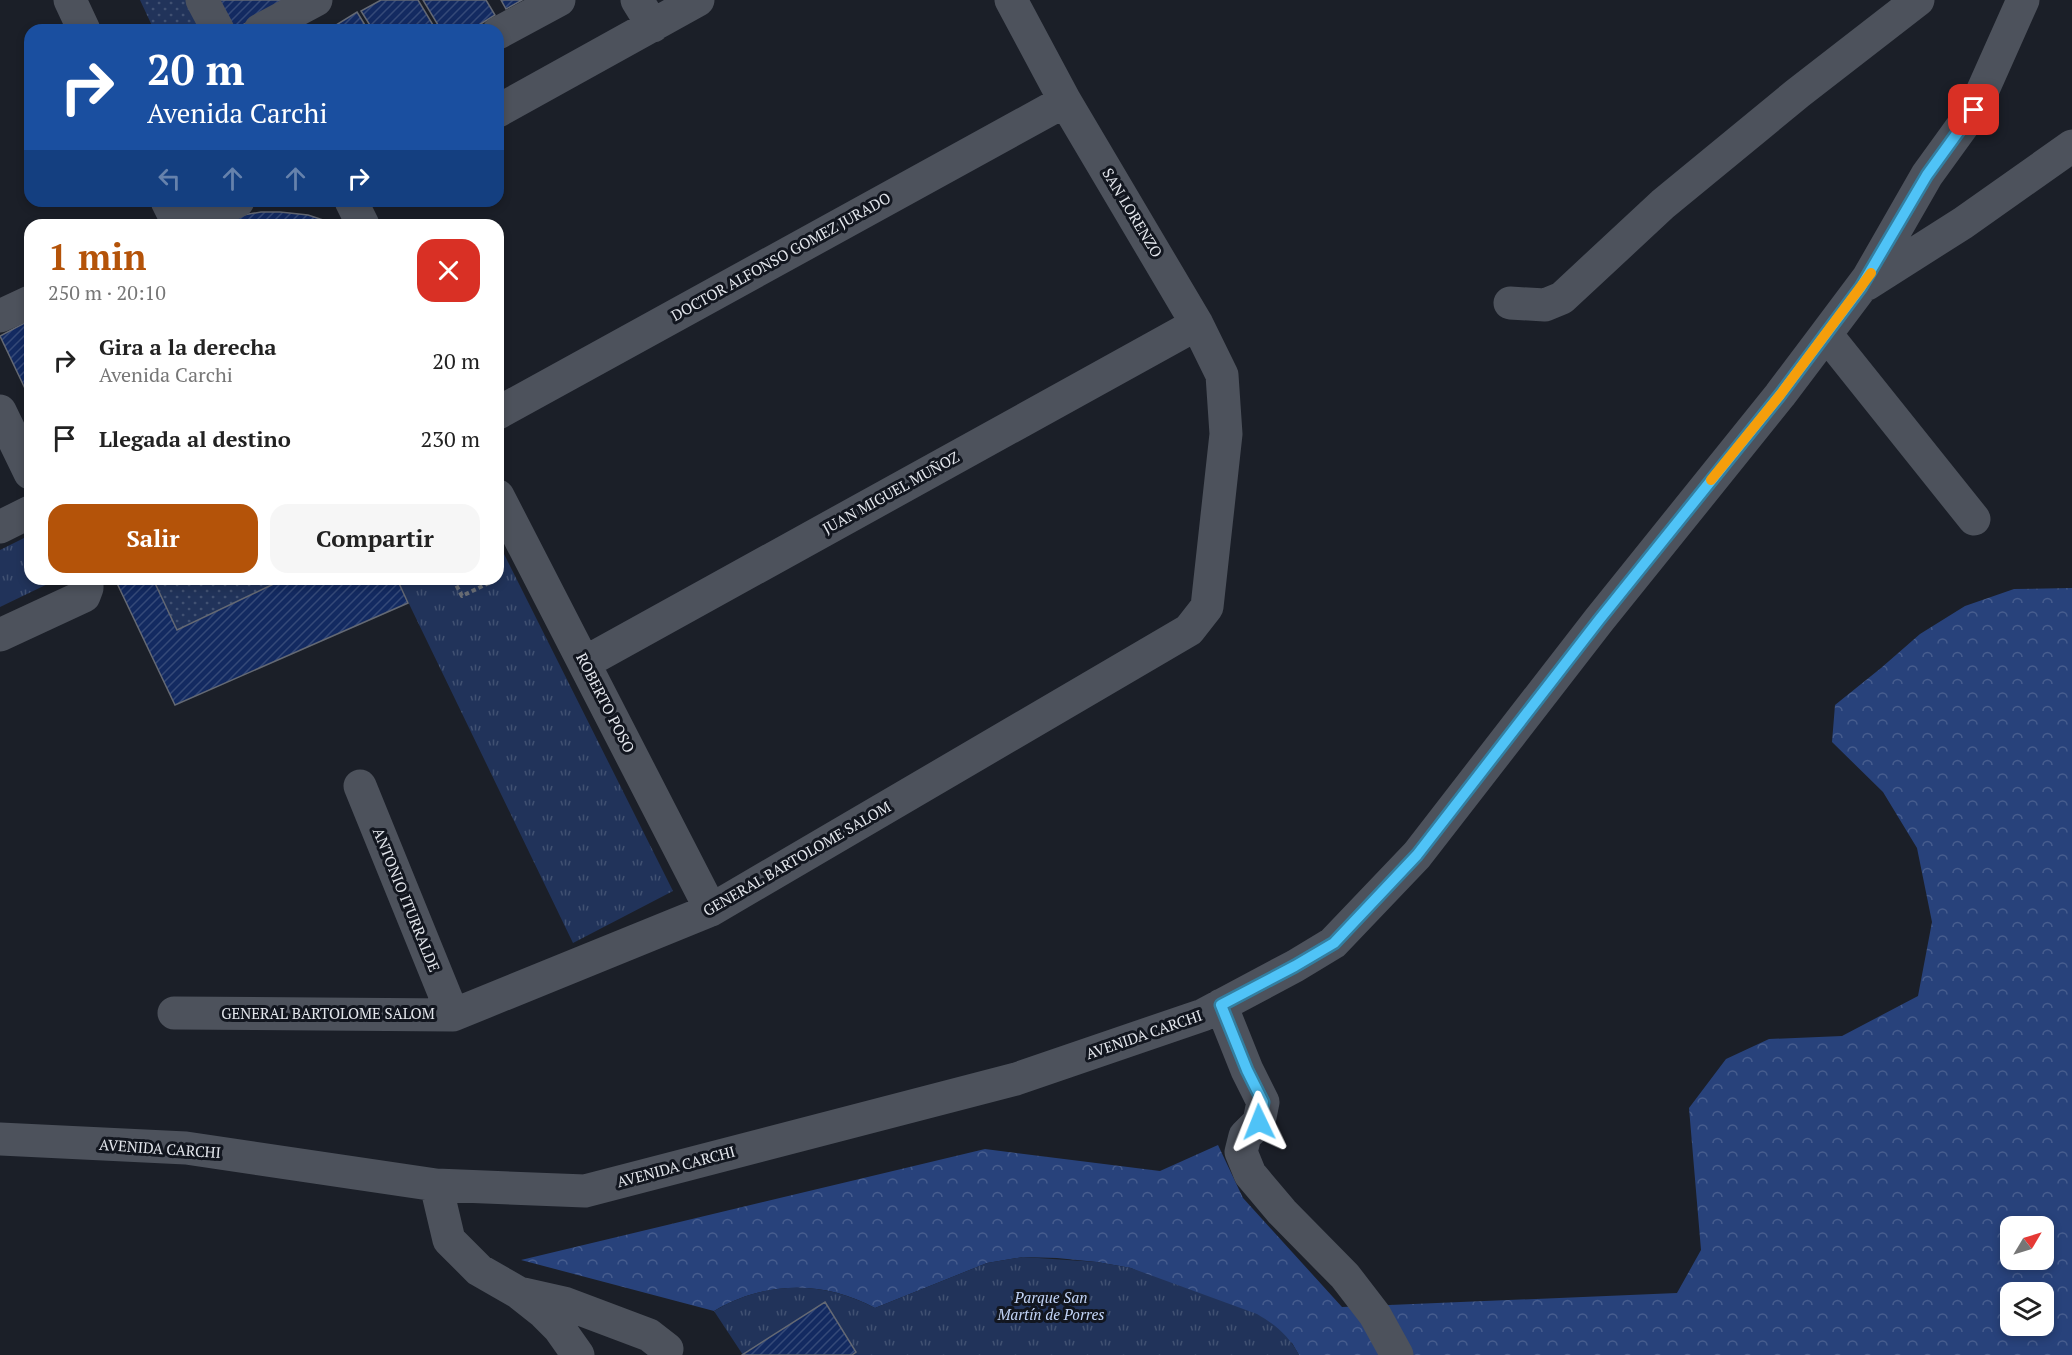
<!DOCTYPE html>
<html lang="es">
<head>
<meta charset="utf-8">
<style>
	body { margin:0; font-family:"PT Serif",serif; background:#f6f6f6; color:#222; height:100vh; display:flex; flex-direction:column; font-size:22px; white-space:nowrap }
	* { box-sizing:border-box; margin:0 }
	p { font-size:20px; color:#767676 }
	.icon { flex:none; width:33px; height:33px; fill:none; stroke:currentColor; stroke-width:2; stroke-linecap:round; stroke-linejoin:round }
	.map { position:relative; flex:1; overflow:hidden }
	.details { position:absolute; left:24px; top:219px; width:480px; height:366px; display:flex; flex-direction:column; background:#fff; border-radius:18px; box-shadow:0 3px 9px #0003 }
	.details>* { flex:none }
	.top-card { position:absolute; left:24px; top:24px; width:480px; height:183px; border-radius:18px; box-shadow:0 3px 9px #0003; background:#1a4fa0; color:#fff; overflow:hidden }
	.needle { width:39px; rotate:52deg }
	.fabs { position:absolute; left:2000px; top:1216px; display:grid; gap:12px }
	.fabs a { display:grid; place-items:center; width:54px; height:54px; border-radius:12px; background:#fff; box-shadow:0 3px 9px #0003; font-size:30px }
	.pin { position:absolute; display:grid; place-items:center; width:51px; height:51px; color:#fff; margin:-26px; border-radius:12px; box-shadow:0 3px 9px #0006 }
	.me { position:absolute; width:66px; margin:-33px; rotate:358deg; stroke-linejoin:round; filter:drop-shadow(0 0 4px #0008) }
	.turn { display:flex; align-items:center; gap:21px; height:126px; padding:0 24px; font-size:27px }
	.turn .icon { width:78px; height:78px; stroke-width:2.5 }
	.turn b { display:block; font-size:42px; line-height:51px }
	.lanes { display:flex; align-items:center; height:57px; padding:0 24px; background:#0003; justify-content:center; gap:30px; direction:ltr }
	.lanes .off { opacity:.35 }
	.round { display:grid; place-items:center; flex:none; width:63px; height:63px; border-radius:18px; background:#f6f6f6 }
	.overview { display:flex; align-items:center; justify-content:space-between; height:102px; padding:0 24px }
	h1 { font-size:36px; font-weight:700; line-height:45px; color:#b45309 }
	.primary-button { display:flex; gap:12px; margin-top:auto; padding:12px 24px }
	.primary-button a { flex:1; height:69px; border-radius:18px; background:#b45309; color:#fff; font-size:24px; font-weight:700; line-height:69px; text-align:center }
	.primary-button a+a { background:#f6f6f6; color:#222 }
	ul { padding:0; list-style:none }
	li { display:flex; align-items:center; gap:18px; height:78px; padding:0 24px }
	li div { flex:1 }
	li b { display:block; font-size:22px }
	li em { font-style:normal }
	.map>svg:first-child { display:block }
</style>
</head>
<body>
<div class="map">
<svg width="2072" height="1355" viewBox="0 0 2072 1355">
	<defs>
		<pattern id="forest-crowns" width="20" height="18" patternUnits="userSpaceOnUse" patternTransform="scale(1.5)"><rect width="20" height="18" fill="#28427b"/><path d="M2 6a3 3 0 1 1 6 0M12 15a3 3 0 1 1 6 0" fill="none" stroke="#475d8e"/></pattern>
		<pattern id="park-tufts" width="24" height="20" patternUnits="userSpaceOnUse" patternTransform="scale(1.5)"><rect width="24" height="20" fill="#21335a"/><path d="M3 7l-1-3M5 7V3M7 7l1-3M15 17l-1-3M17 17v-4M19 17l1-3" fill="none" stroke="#415172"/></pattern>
		<pattern id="garden-dots" width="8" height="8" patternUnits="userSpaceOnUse" patternTransform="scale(1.5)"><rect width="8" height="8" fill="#21335a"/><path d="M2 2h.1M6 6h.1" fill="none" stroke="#415172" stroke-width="1.8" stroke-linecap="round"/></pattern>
		<pattern id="building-hatch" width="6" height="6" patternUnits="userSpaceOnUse" patternTransform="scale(1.5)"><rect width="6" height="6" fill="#132a61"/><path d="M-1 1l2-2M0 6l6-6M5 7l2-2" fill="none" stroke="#354978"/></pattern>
	</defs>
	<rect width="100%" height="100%" fill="#1b1f28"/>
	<path fill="url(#forest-crowns)" fill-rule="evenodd" d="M2072 588V1355H1299L1292 1343 1131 1268 1097 1262 1057 1258 1023 1257 987 1263 875 1308C824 1280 764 1281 714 1311L521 1260 985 1149 1160 1171 1218 1145 1243 1198 1342 1307 1677 1293 1701 1250 1689 1108 1726 1059 1769 1039 1842 1036 1918 996 1932 922 1917 848 1883 792 1832 742 1835 705 1881 668 1920 634 1965 606 2014 589ZM2010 1227H2043V1260H2010ZM2010 1293H2043V1326H2010Z"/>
	<path fill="url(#park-tufts)" d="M30 535V579H58L0 607V550Z
		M498 542 673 891 573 943 397 579H498Z
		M1023 1257 1097 1262 1131 1268 1257 1314C1276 1325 1289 1336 1299 1355H743L714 1311C764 1281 823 1280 875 1308L987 1263Z"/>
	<path fill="url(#garden-dots)" d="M140 0H194L208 30H154Z
		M153 579H284L177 630Z"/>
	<path fill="url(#building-hatch)" stroke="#646974" stroke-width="1.5" d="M214 0H295L232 30Z
		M381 0H418L436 30H373L361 11Z
		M423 0H486L495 15 471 30H441Z
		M501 0H522L506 9Z
		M357 12 368 30H328Z
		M261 212H280L308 215 323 220 330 225H219L243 215Z
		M30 320V399L0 336Z
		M115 579H153L177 630 284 579H397L408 603 175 705Z
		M825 1302 856 1352 852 1355H742Z"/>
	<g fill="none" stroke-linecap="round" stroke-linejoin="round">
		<path stroke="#696d75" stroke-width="4" stroke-dasharray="4.5 3" stroke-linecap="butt" d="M453 579 462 596 497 579"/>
		<path stroke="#4d525c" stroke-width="33" d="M70 0 84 30
			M202 0 218 30
			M637 0 653 26
			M260 30 316 0
			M498 33 559 0
			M498 111 698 0
			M167 201 179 225
			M351 201 363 225
			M189 225 238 201
			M1867 284 1963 223 2072 146
			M1510 303 1545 305 1562 298 1663 204 1798 93 1918 0
			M0 316 30 302
			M1826 334 1974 519
			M0 411 30 473
			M498 413 1065 101
			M498 496 711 910
			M0 527 30 512
			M0 635 84 596 87 588V579
			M584 663 1197 324
			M360 786 453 1015
			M1221 1005 1247 1070 1263 1102 1259 1122 1245 1136 1241 1152 1250 1174 1282 1212 1345 1276 1375 1315 1397 1355
			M174 1013 453 1015 711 910 1189 630 1207 607 1226 434 1222 375 1197 324 1065 101 1011 0
			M0 1139 186 1148 436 1185 585 1191 1016 1079 1203 1015 1295 966 1333 943 1417 855 1599 620 1780 395 1826 334 1868 278 1927 175 1974 110 2023 0
			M436 1185 449 1240 479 1270 519 1293 543 1312 559 1328 578 1355
			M524 1294 564 1303 649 1335 667 1349"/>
	</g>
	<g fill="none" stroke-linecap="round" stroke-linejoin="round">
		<defs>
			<path id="route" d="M1259 1122 1263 1102 1247 1070 1221 1005 1295 966 1334 943 1417 855 1599 620 1780 395 1861 287 1927 175 1974 110"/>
		</defs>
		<use href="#route" stroke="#337fa1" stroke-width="15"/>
		<use href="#route" stroke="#4fc3f7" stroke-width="10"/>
		<path stroke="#f59e0b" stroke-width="10" d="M1711 480 1780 395 1871 273"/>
	</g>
	<g text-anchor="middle" stroke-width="6" stroke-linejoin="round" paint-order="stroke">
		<g font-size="15" fill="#e3e6ec" stroke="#12161f">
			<text transform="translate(1132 213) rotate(59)" y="5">SAN LORENZO</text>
			<text transform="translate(781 257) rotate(-29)" y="5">DOCTOR ALFONSO GOMEZ JURADO</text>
			<text transform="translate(891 493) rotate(-29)" y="5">JUAN MIGUEL MUÑOZ</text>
			<text transform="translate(605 703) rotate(63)" y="5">ROBERTO POSO</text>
			<text transform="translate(797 859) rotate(-30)" y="5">GENERAL BARTOLOME SALOM</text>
			<text transform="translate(406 900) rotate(68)" y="5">ANTONIO ITURRALDE</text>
			<text x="328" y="1019">GENERAL BARTOLOME SALOM</text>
			<text transform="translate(1144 1035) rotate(-19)" y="5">AVENIDA CARCHI</text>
			<text transform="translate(160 1149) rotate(4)" y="5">AVENIDA CARCHI</text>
			<text transform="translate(676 1167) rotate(-15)" y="5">AVENIDA CARCHI</text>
		</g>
		<g font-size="15" font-style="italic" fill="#c3d5f8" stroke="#12161f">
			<text x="1051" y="1303">Parque San<tspan x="1051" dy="17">Martín de Porres</tspan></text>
		</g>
	</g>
</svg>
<div class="fabs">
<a><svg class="needle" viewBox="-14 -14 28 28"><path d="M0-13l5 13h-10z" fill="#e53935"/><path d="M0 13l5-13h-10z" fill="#767676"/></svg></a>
<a><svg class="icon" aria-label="layers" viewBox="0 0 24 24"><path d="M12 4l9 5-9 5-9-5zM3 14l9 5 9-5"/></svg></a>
</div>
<div class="pin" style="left:1974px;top:110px;background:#d93025"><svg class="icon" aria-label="arrive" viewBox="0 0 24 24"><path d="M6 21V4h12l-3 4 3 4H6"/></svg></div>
<svg class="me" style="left:1259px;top:1122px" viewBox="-20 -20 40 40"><path d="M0-17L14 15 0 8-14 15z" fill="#4fc3f7" stroke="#fff" stroke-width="4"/></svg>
<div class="top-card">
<div class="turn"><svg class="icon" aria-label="right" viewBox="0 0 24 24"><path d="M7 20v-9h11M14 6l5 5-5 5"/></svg><div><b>20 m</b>Avenida Carchi</div></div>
<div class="lanes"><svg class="icon off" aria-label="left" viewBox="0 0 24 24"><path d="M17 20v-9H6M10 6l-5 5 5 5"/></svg><svg class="icon off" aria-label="ahead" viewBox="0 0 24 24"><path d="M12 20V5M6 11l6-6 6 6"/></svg><svg class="icon off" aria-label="ahead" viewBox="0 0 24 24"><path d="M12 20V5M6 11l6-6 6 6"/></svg><svg class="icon" aria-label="right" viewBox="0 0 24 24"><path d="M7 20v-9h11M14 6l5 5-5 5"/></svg></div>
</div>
<section class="details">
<div class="overview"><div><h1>1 min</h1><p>250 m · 20:10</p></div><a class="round" style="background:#d93025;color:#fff"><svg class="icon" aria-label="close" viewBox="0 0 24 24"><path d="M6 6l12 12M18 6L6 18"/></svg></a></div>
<ul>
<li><svg class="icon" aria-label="right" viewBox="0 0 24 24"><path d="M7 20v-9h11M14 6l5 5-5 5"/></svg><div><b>Gira a la derecha</b><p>Avenida Carchi</p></div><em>20 m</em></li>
<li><svg class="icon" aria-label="arrive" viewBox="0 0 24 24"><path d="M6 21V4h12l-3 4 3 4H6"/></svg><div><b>Llegada al destino</b></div><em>230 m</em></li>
</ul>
<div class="primary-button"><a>Salir</a><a>Compartir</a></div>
</section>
</div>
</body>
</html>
